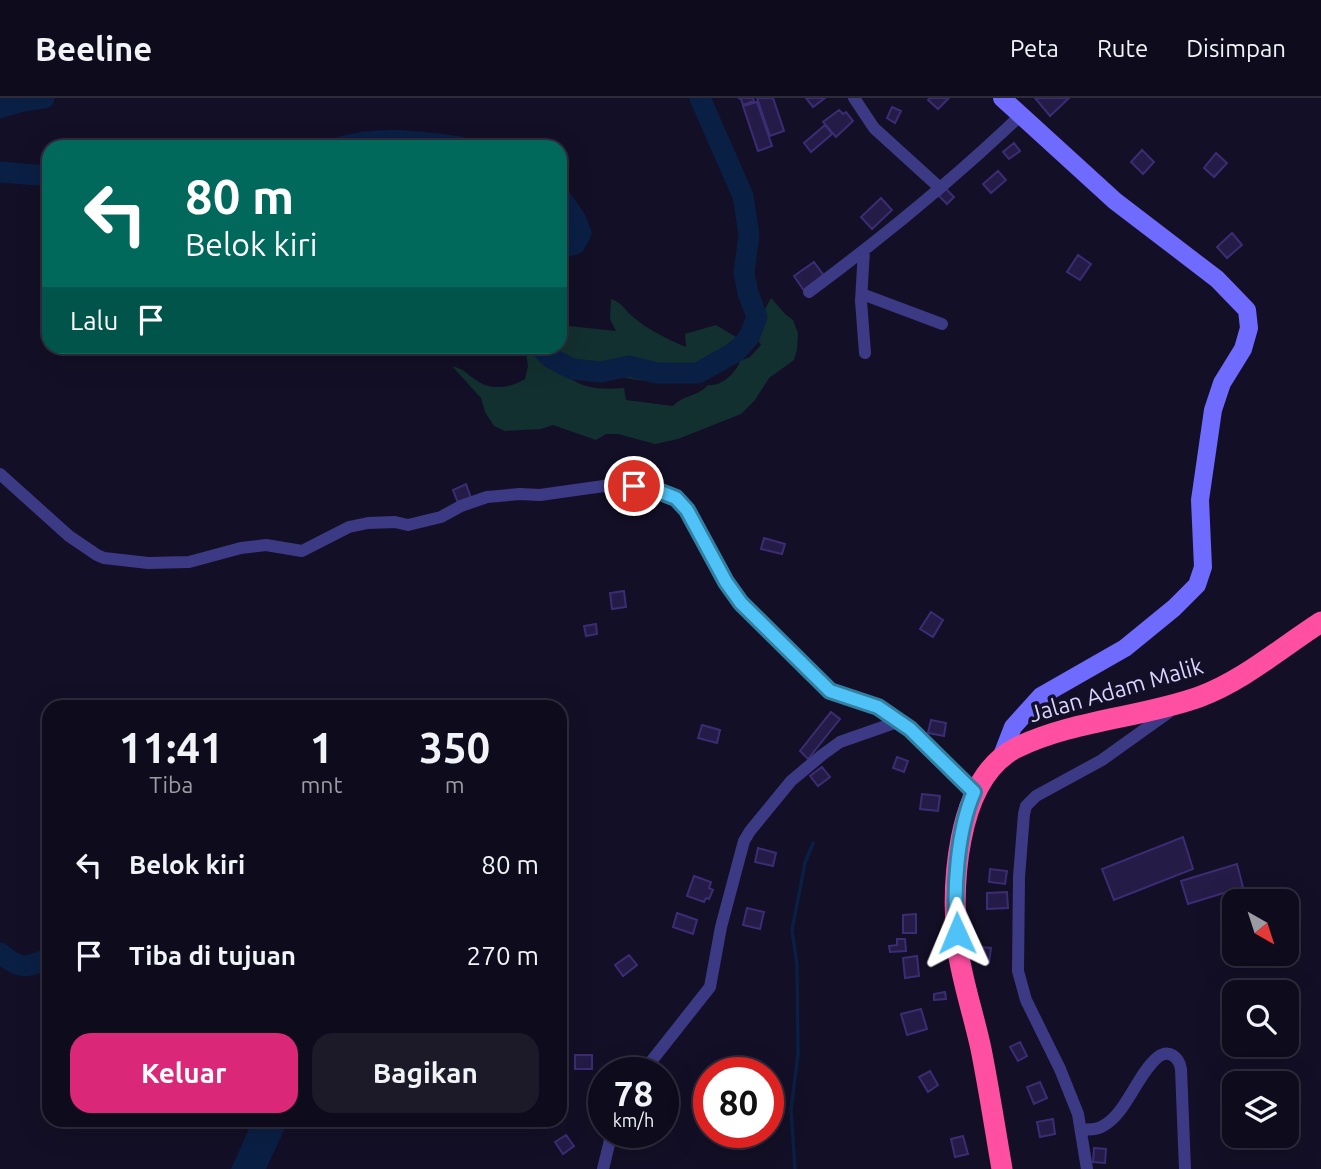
<!DOCTYPE html>
<html lang="id">
<head>
<meta charset="utf-8">
<style>
	body { margin:0; font-family:Ubuntu,sans-serif; background:#1c1929; color:#f1f3f6; height:100vh; display:flex; flex-direction:column; font-size:26px; white-space:nowrap }
	* { box-sizing:border-box; margin:0 }
	p { font-size:23px; color:#9b9ba3 }
	.icon { flex:none; width:38px; height:38px; fill:none; stroke:currentColor; stroke-width:2; stroke-linecap:round; stroke-linejoin:round }
	.map { position:relative; flex:1; overflow:hidden }
	.details { position:absolute; left:42px; top:602px; width:525px; height:427px; display:flex; flex-direction:column; background:#0e0b1c; border-radius:21px; box-shadow:0 7px 28px #0002,0 0 0 2px #2e2b3b }
	.details>* { flex:none }
	.hud { position:absolute; left:42px; top:42px; width:525px; height:214px; border-radius:21px; box-shadow:0 7px 28px #0002,0 0 0 2px #2e2b3b; background:#00695c; color:#fff; overflow:hidden }
	.needle { width:46px; rotate:141deg }
	.buttons { position:absolute; left:1222px; top:791px; display:grid; gap:14px }
	.buttons a { display:grid; place-items:center; width:77px; height:77px; border-radius:14px; background:#0e0b1c; box-shadow:0 7px 28px #0002,0 0 0 2px #2e2b3b; font-size:35px }
	.speed { position:absolute; left:588px; top:959px; display:flex; gap:14px; font-size:35px; font-weight:700; text-align:center }
	.speed>* { display:grid; place-content:center; width:91px; height:91px; border-radius:50%; background:#0e0b1c; box-shadow:0 7px 28px #0002,0 0 0 2px #2e2b3b; line-height:1 }
	.speed small { font-size:18px; font-weight:400 }
	.speed .limit { border:10px solid #d22; background:#fff; color:#111 }
	.pin { position:absolute; display:grid; place-items:center; width:60px; height:60px; color:#fff; margin:-30px; border:4px solid #fff; border-radius:50%; box-shadow:0 2px 7px #0007 }
	.me { position:absolute; width:77px; margin:-38px; rotate:359deg; stroke-linejoin:round; filter:drop-shadow(0 0 5px #0008) }
	.turn { display:flex; align-items:center; gap:24px; height:147px; padding:0 28px; font-size:32px }
	.turn .icon { width:91px; height:91px; stroke-width:2.5 }
	.turn b { display:block; font-size:49px; line-height:60px }
	.then { display:flex; align-items:center; height:66px; padding:0 28px; background:#0003; gap:14px; font-size:26px }
	.eta { display:flex; justify-content:space-evenly; align-items:center; height:119px; text-align:center }
	.eta b { font-size:42px; font-weight:700; line-height:49px }
	.button { display:flex; gap:14px; margin-top:auto; padding:14px 28px }
	.button a { flex:1; height:80px; border-radius:21px; background:#db2777; color:#fff; font-size:28px; font-weight:700; line-height:80px; text-align:center }
	.button a+a { background:#1c1929; color:#f1f3f6 }
	ul { padding:0; list-style:none }
	li { display:flex; align-items:center; gap:21px; height:91px; padding:0 28px }
	li div { flex:1 }
	li b { display:block; font-size:26px }
	li em { font-style:normal }
	header { display:flex; align-items:center; gap:42px; box-sizing:border-box; height:98px; padding:0 35px; background:#0e0b1c; border-bottom:2px solid #2e2b3b }
	header strong { font-size:33px }
	nav { display:flex; gap:38px; margin-inline-start:auto; font-size:24px }
	.map>svg:first-child { display:block }
</style>
</head>
<body>
<header>
<strong>Beeline</strong>
<nav><a>Peta</a><a>Rute</a><a>Disimpan</a></nav>
</header>
<div class="map">
<svg width="1321" height="1071" viewBox="0 0 1321 1071">
	<rect width="100%" height="100%" fill="#130f26"/>
	<path fill="#12302f" d="M771 200 785 216 793 222 798 235 797 252 794 262 769 280 755 302 741 316 678 341 655 346 618 336H606L596 342 553 327 541 331 505 333 494 328 485 314 481 300 452 268C466 272 465 275 476 282 491 293 510 290 525 281L528 268 525 249 544 255 545 261C575 286 584 293 624 290L626 302 673 308C684 296 696 300 708 287 721 289 736 275 740 263L750 259 761 247 756 239 762 217Z
		M611 201C624 206 623 210 632 218 648 232 667 241 686 249L685 236 716 227 736 239C718 254 702 272 680 281 671 285 658 284 648 283 606 279 584 267 547 249L560 248V227L616 233 610 221Z"/>
	<path fill="#0a1f44" d="M253 1022H289L266 1071H231Z"/>
	<g fill="none" stroke-linecap="round" stroke-linejoin="round">
		<path stroke="#0a1f44" stroke-width="3.5" d="M795 1071 791 1012 798 956 797 867 792 832 805 765 813 745"/>
		<path stroke="#0a1f44" stroke-width="21" d="M0 10 19 4 44 0
			M341 49C378 37 424 44 461 49
			M0 74 49 78
			M560 99 576 122 581 135 575 146 560 150
			M539 248 551 260 572 271 601 274 629 268 657 275H698L737 253 749 239 757 219 748 195 744 175 749 137 743 98 700 0
			M0 855C19 871 27 871 49 860"/>
	</g>
	<path fill="#241b47" stroke="#3b2d73" stroke-width="2" d="M738 0H753L754 3 743 7 741 1Z
		M757 0H773L784 33 770 38Z
		M806 0H825L813 9Z
		M930 0H949L938 11 928 2Z
		M1035 0H1069L1050 18Z
		M757 4 772 48 758 53 743 8Z
		M892 9 901 13 895 25 887 20Z
		M839 12 843 16 846 14 853 23 836 39 823 24Z
		M825 27 832 36 811 54 804 45Z
		M1014 45 1020 53 1009 61 1003 54Z
		M1142 52 1154 64 1143 76 1131 64Z
		M1216 55 1227 65 1214 79 1204 70Z
		M998 73 1006 82 991 95 983 86Z
		M946 91 954 99 947 106 939 98Z
		M881 100 892 112 872 131 861 119Z
		M1232 135 1242 147 1227 160 1217 149Z
		M1078 157 1091 166 1080 182 1067 174Z
		M814 164 825 179 805 194 794 178Z
		M166 248H188L170 257Z
		M466 386 471 400 458 405 453 392Z
		M764 440 785 446 782 456 761 451Z
		M624 493 626 509 612 511 610 495Z
		M931 514 943 522 933 539 920 531Z
		M596 526 597 536 586 538 584 528Z
		M831 614 840 621 808 661 800 653Z
		M931 622 946 625 944 638 928 635Z
		M702 627 720 632 717 645 698 640Z
		M897 659 908 663 904 674 893 670Z
		M822 669 830 679 818 688 810 678Z
		M922 696 940 698 938 713 920 711Z
		M1183 739 1193 771 1114 802 1102 771Z
		M758 750 776 755 773 768 755 764Z
		M1237 766 1243 789 1188 806 1181 783Z
		M990 771 1007 773 1005 786 989 784Z
		M694 778 711 784 709 790 713 792 709 801 706 800 704 804 687 798Z
		M1007 794 1008 810 987 811V795Z
		M747 810 764 814 760 831 743 827Z
		M677 815 697 822 693 836 673 829Z
		M916 816V835H903V817Z
		M897 841H905L906 853 890 854 889 848 897 847Z
		M980 849 991 850 989 865 978 864Z
		M629 857 637 867 623 878 615 867Z
		M917 858 919 878 905 880 903 860Z
		M945 894 946 901 934 902V896Z
		M921 911 927 931 907 937 901 916Z
		M1020 944 1027 958 1018 963 1010 949Z
		M575 957H592V971H575Z
		M930 973 938 987 928 994 919 979Z
		M1040 984 1047 1000 1034 1006 1027 989Z
		M1053 1021 1055 1036 1040 1039 1037 1024Z
		M566 1037 574 1048 563 1056 555 1044Z
		M963 1038 968 1056 955 1059 951 1041Z
		M1094 1050 1106 1051 1105 1065 1093 1064Z"/>
	<g fill="none" stroke-linecap="round" stroke-linejoin="round">
		<path stroke="#3d3a85" stroke-width="12" d="M854 0 874 30 940 90
			M864 152 861 203 865 255
			M809 194C883 139 955 80 1022 16
			M862 196 942 226
			M0 376 69 438 97 457 104 460 148 465 189 464 241 450 266 447 302 453 349 429 368 425 395 424 408 427 441 419 461 408 487 399 520 396 540 397 611 387 654 391 676 400 687 413 726 484 742 505 801 565 834 596 878 609 897 624
			M642 975 710 889 721 829 744 743 750 733 791 683 822 657 840 644 897 624 910 631 974 694
			M1081 1031C1088 1032 1096 1032 1103 1028 1127 1015 1137 976 1158 959 1169 951 1179 959 1181 971L1185 1071
			M603 1071 612 1034
			M1087 1071 1078 1016 1060 971 1026 902 1018 873 1019 779 1024 716 1026 708 1036 698 1102 662 1169 614"/>
		<path stroke="#6f6bff" stroke-width="18" d="M1001 660 1013 629 1041 598 1125 550 1174 510 1197 487 1203 469 1200 402 1213 312 1222 285 1243 251 1249 230 1247 212 1217 181 1115 103 1002 0"/>
		<path stroke="#ff4fa3" stroke-width="21" d="M1002 1071C995 1031 989 991 981 951 974 918 963 886 958 853 951 793 954 682 1016 650 1073 622 1140 620 1199 599 1243 583 1282 549 1321 524"/>
	</g>
	<g fill="none" stroke-linecap="round" stroke-linejoin="round">
		<defs>
			<path id="route" d="M634 388 653 391 676 400 687 412 726 484 741 505 830 593 878 609 910 631 974 694C957 733 953 793 957 835"/>
		</defs>
		<use href="#route" stroke="#337fa1" stroke-width="18"/>
		<use href="#route" stroke="#4fc3f7" stroke-width="12"/>
	</g>
	<g text-anchor="middle" stroke-width="7" stroke-linejoin="round" paint-order="stroke">
		<g font-size="23" fill="#d9d4ff" stroke="#130f26">
			<text transform="translate(1116 592) rotate(-16)" y="8">Jalan Adam Malik</text>
		</g>
	</g>
</svg>
<div class="buttons">
<a><svg class="needle" viewBox="-14 -14 28 28"><path d="M0-13l5 13h-10z" fill="#e53935"/><path d="M0 13l5-13h-10z" fill="#9b9ba3"/></svg></a>
<a><svg class="icon" aria-label="search" viewBox="0 0 24 24"><circle cx="10" cy="10" r="6"/><path d="M15 15l6 6"/></svg></a>
<a><svg class="icon" aria-label="layers" viewBox="0 0 24 24"><path d="M12 4l9 5-9 5-9-5zM3 14l9 5 9-5"/></svg></a>
</div>
<div class="speed"><div>78<small>km/h</small></div><div class="limit">80</div></div>
<div class="pin" style="left:634px;top:388px;background:#d93025"><svg class="icon" aria-label="arrive" viewBox="0 0 24 24"><path d="M6 21V4h12l-3 4 3 4H6"/></svg></div>
<svg class="me" style="left:957px;top:835px" viewBox="-20 -20 40 40"><path d="M0-17L14 15 0 8-14 15z" fill="#4fc3f7" stroke="#fff" stroke-width="4"/></svg>
<div class="hud">
<div class="turn"><svg class="icon" aria-label="left" viewBox="0 0 24 24"><path d="M17 20v-9H6M10 6l-5 5 5 5"/></svg><div><b>80 m</b>Belok kiri</div></div>
<div class="then">Lalu<svg class="icon" aria-label="arrive" viewBox="0 0 24 24"><path d="M6 21V4h12l-3 4 3 4H6"/></svg></div>
</div>
<section class="details">
<div class="eta">
<div><b>11:41</b><p>Tiba</p></div>
<div><b>1</b><p>mnt</p></div>
<div><b>350</b><p>m</p></div>
</div>
<ul>
<li><svg class="icon" aria-label="left" viewBox="0 0 24 24"><path d="M17 20v-9H6M10 6l-5 5 5 5"/></svg><div><b>Belok kiri</b></div><em>80 m</em></li>
<li><svg class="icon" aria-label="arrive" viewBox="0 0 24 24"><path d="M6 21V4h12l-3 4 3 4H6"/></svg><div><b>Tiba di tujuan</b></div><em>270 m</em></li>
</ul>
<div class="button"><a>Keluar</a><a>Bagikan</a></div>
</section>
</div>
</body>
</html>
